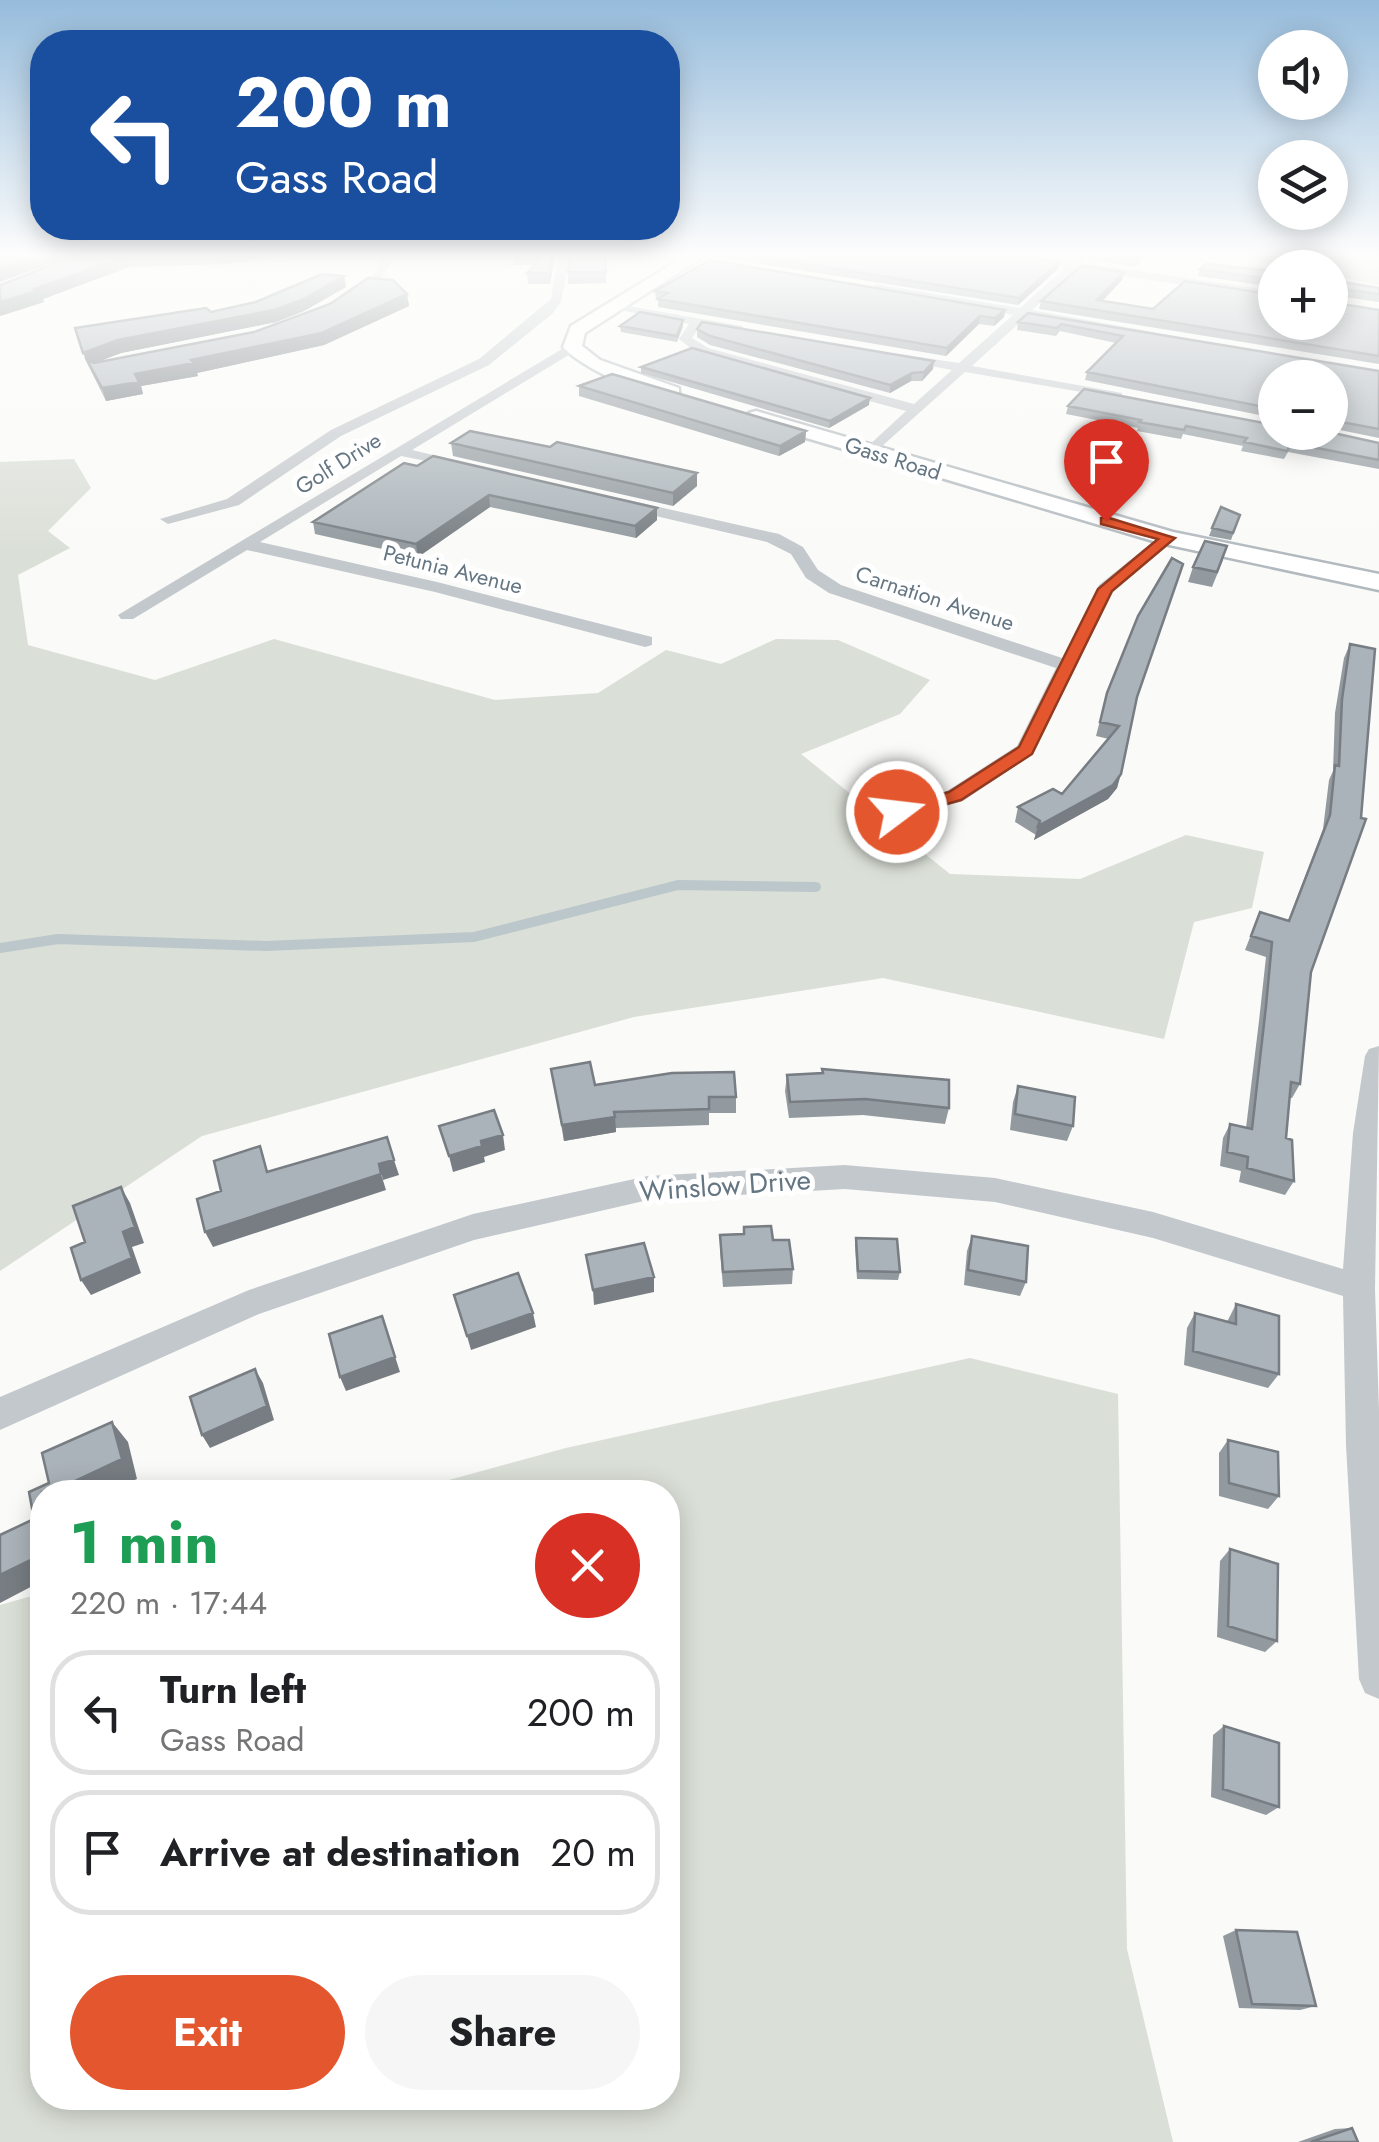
<!DOCTYPE html>
<html lang="en">
<head>
<meta charset="utf-8">
<style>
	body { margin:0; font-family:Jost,sans-serif; background:#f6f6f6; color:#202124; height:100vh; display:flex; flex-direction:column; font-size:38px; white-space:nowrap }
	* { box-sizing:border-box; margin:0 }
	p { font-size:32px; color:#757577 }
	.icon { flex:none; width:55px; height:55px; fill:none; stroke:currentColor; stroke-width:2; stroke-linecap:round; stroke-linejoin:round }
	.map { position:relative; flex:1; overflow:hidden }
	.panel { position:absolute; left:30px; top:1480px; width:650px; height:630px; display:flex; flex-direction:column; background:#fff; border-radius:40px; box-shadow:0 5px 25px #0003 }
	.panel>* { flex:none }
	.top-card { position:absolute; left:30px; top:30px; width:650px; height:210px; border-radius:40px; box-shadow:0 5px 25px #0003; background:#1a4fa0; color:#fff; overflow:hidden }
	.tools { position:absolute; left:1258px; top:30px; display:grid; gap:20px }
	.tools a { display:grid; place-items:center; width:90px; height:90px; border-radius:50%; background:#fff; box-shadow:0 5px 25px #0003; font-size:50px }
	.pin { position:absolute; display:grid; place-items:center; width:85px; height:85px; color:#fff; margin:-102px -42px; border-radius:50% 50% 50% 0; rotate:-45deg; box-shadow:0 0 10px #0007 }
	.pin .icon { rotate:45deg }
	.me { position:absolute; width:110px; margin:-55px; rotate:75deg; stroke-linejoin:round; filter:drop-shadow(0 0 8px #0008) }
	.turn { display:flex; align-items:center; gap:35px; height:210px; padding:0 40px; font-size:45px }
	.turn .icon { width:130px; height:130px; stroke-width:2.5 }
	.turn b { display:block; font-size:70px; line-height:85px }
	.round { display:grid; place-items:center; flex:none; width:105px; height:105px; border-radius:52px; background:#f6f6f6 }
	.summary { display:flex; align-items:center; justify-content:space-between; height:170px; padding:0 40px }
	h1 { font-size:60px; font-weight:700; line-height:75px; color:#1e9e55 }
	.button { display:flex; gap:20px; margin-top:auto; padding:20px 40px }
	.button a { flex:1; height:115px; border-radius:60px; background:#e4572e; color:#fff; font-size:40px; font-weight:700; line-height:115px; text-align:center }
	.button a+a { background:#f6f6f6; color:#202124 }
	ul { padding:0; list-style:none }
	li { display:flex; align-items:center; gap:30px; height:125px; margin:0 20px 15px; padding:0 20px; border:5px solid #e0e0e0; border-radius:40px }
	li div { flex:1 }
	li b { display:block; font-size:38px }
	li em { font-style:normal }
	.map>svg:first-child { display:block }
</style>
</head>
<body>
<div class="map">
<svg width="1379" height="2142" viewBox="0 0 1379 2142">
	<rect width="100%" height="100%" fill="#fafaf8"/>
	<path fill="#dadfd7" d="M1229 255H1379V285L1330 275V268L1284 267Z
		M74 459 91 488 48 531 70 548 18 575 28 645 155 680 274 639 495 700 598 693 666 650 721 664 776 639 838 640 930 680 900 714 801 754 950 874 1080 879 1186 835 1264 852 1252 908 1194 922 1164 1039 883 978 634 1017 202 1136 0 1271V462Z
		M970 1358 1118 1394 1127 1949 1173 2142H0V1605L42 1593V2098H668V1492H405L566 1448Z"/>
	<g fill="none" stroke-linecap="round" stroke-linejoin="round">
		<path stroke="#bbc7cb" stroke-width="10" d="M0 948 58 939 266 946 474 937 678 885 816 887"/>
		<defs>
			<path id="secondary" d="M687 255H706L585 333 582 346 600 360 679 388V396C653 402 580 367 563 347L571 326Z
				M756 411 1173 532 1379 574V590L1160 543 749 421 746 417 749 413Z"/>
		</defs>
		<use href="#secondary" stroke="#b3babf" stroke-width="5"/>
		<path fill="#c3c8cc" fill-rule="evenodd" d="M380 255H390L392 262C381 280 366 304 343 304V298C360 288 380 277 380 255Z
			M558 255H570L561 302 552 314 489 365 341 436 239 505 168 524 160 519 227 499 331 430 479 359 551 299Z
			M1004 255 1073 261 1080 255H1091L1084 263 1275 291V299L1078 269 1032 310 1229 346 1223 350 1026 317 972 366 1117 392 1122 393V399L965 372 871 456 863 451 866 448 906 411 698 354 679 339 689 324 605 307 611 303 742 326 744 329 738 333 700 326 692 338 708 348 914 404 952 370 893 359V353L959 363 1013 315 870 288 876 284 1020 308 1066 267Z
			M572 343 578 347 577 350 412 450 471 464V470L401 456 260 542 437 582 652 637V645L645 647 435 592 247 550 133 619H121L118 615Z
			M619 498 779 534 803 547 818 570 841 585 1062 658 1099 585 1163 534 1177 538 1113 592 1033 754 963 801 897 819 889 817 886 812 889 807 947 791 1017 746 1056 668 829 593 806 578 791 554 767 542 613 506V500Z
			M1379 1046 1375 1289 1379 1410V1699L1365 1693 1359 1679 1346 1445 1343 1296 1153 1238 995 1202 845 1189 648 1200 474 1240 259 1314 0 1430V1397L249 1290 473 1214 648 1176 845 1165 995 1178 1153 1212 1343 1269 1353 1133 1365 1056 1369 1049Z"/>
		<use href="#secondary" fill="#fff" fill-rule="evenodd"/>
	</g>
	<path fill="#929a9f" d="M77 255H294L223 264 129 267 43 299 44 302 0 316Z
		M513 255H555L550 284H528L527 273 534 265H514Z
		M606 255V283L568 284V272Z
		M725 255H1020L1058 269 1018 305 725 258Z
		M1041 255H1075L1072 257Z
		M1092 255H1145L1135 267 1091 260Z
		M1200 269 1275 271V287L1198 276Z
		M1124 272 1122 280 1102 301 1153 309 1379 310V364L1039 309 1041 301Z
		M344 276 346 287 304 311 276 322 121 353 95 363 254 332 407 294 409 306 324 345 197 373 198 376 141 386 143 394 106 401 88 365 75 328 211 312 256 302Z
		M1330 280 1379 288V302L1331 295Z
		M655 291 1005 310 1004 317 994 326 979 324 946 356 658 307V299H656Z
		M1028 313 1379 371V438L1330 428 1275 378V418L1085 380 1087 372 1116 343 1060 331 1056 336 1017 330 1018 322Z
		M683 320V327L677 342 621 332 620 326Z
		M697 329 933 369 922 381H911L890 393 710 345 697 337Z
		M641 367 869 405 829 428 641 373Z
		M579 386 806 431 805 442 779 456 579 396Z
		M1068 406 1379 443V469L1288 452 1284 459 1241 451 1243 446 1183 434 1181 439 1137 431 1138 428 1066 414Z
		M451 443 550 447 697 486 673 506 453 456Z
		M404 463 657 520 636 538 490 507 418 557 315 534 313 522Z
		M1240 515 1231 540 1209 536 1212 528Z
		M1223 560 1212 587 1188 582 1193 567Z
		M1350 644 1375 649 1311 972 1300 1084 1292 1098H1290L1286 1138 1294 1181 1285 1195 1239 1182 1241 1171 1220 1166 1223 1138 1230 1124 1246 1128 1259 1021 1266 957 1245 950 1260 912 1288 921 1323 829 1329 780 1333 771 1335 713 1344 658Z
		M1107 693 1136 701 1117 788 1108 799 1034 840 1036 835 1015 822 1018 807 1062 794 1109 739 1096 736Z
		M551 1069 595 1085 736 1097V1113H709V1125L616 1128V1132L564 1141Z
		M822 1069 949 1108 945 1124 863 1115 789 1118 785 1091 787 1075 822 1073Z
		M1018 1086 1073 1126 1067 1141 1010 1130 1013 1102Z
		M744 1227 773 1240 793 1269 792 1284 723 1287 720 1250V1235L743 1234Z
		M972 1236 1026 1282 1020 1296 964 1285 967 1251Z
		M856 1238 900 1272 898 1280 857 1279 855 1245Z
		M1236 1304 1279 1374 1268 1388 1184 1365 1187 1328 1195 1313 1227 1322Z
		M1228 1440 1279 1496 1268 1509 1219 1496V1453Z
		M1230 1549 1277 1641 1265 1652 1217 1637 1220 1561Z
		M1224 1726 1279 1807 1266 1815 1211 1797 1213 1735Z
		M1236 1930 1316 2006 1300 2010 1239 2008 1223 1936Z
		M1352 2128 1358 2142H1298L1335 2129Z"/>
	<path fill="#777d82" d="M40 255H75L0 282V269Z
		M221 255H294L223 264Z
		M552 255H555L550 284 549 273Z
		M1141 255H1145L1135 267 1136 260Z
		M126 256 129 267 43 299 44 302 0 316V302Z
		M1059 262 1058 269 1018 305 1019 298Z
		M1124 272 1122 280 1096 308 1097 300Z
		M344 276 346 287 304 311 276 322 121 353 89 365 87 360 88 365 83 353 118 340Z
		M407 294 409 306 324 345 197 373 198 376 141 386 143 394 106 401 102 388 135 374 191 360Z
		M1005 310 1004 317 994 326 995 318Z
		M980 316 979 324 946 356 947 348Z
		M934 361 933 369 922 381 924 372Z
		M912 373 911 381 890 393V385Z
		M870 398 869 405 829 428 830 421Z
		M806 431 805 442 779 456 780 446Z
		M697 473V486L673 506V493Z
		M489 495 490 507 418 557 416 544Z
		M657 508V520L636 538 635 526Z
		M1121 774 1117 788 1108 799 1034 840 1038 826Z
		M615 1117 616 1132 564 1141 562 1125Z
		M503 1135 505 1150 484 1157 485 1162 453 1172 449 1156 481 1141Z
		M394 1160 399 1175 383 1180 379 1164Z
		M381 1174 386 1190 213 1247 205 1232Z
		M121 1187 130 1203 144 1243 132 1247 141 1273 91 1295 81 1280 123 1232Z
		M654 1277V1292L594 1305 593 1290Z
		M533 1313 536 1327 471 1350 467 1336Z
		M382 1316 400 1372 346 1391 340 1377Z
		M255 1369 263 1383 274 1420 210 1448 202 1435Z
		M112 1422 128 1442 137 1479 108 1492H73L71 1483Z
		M41 1555 42 1556V1581L0 1603V1575Z"/>
	<path fill="#aab3b9" stroke="#777d82" stroke-width="2.5" d="M3 255H40L0 269V256Z
		M77 255H148L126 256 35 289 40 290 0 302V285Z
		M544 255H552L549 273H527Z
		M571 255H605L606 272H568Z
		M750 255H1020L1059 262 1019 298Z
		M1102 255H1141L1136 260Z
		M710 260 1005 310 995 318 980 316 947 348 658 299 668 293 655 291Z
		M1206 264 1275 271V280L1200 269Z
		M1081 266 1124 272 1097 300 1153 309 1185 281 1275 295V322H1330V302L1379 310V356L1041 301Z
		M322 274 344 276 302 300 274 310 118 340 83 353 75 328 206 308 211 312 256 302Z
		M368 278 393 280 407 294 322 333 191 360 194 363 135 374 139 382 102 388 87 360 94 363 254 332 330 304Z
		M1330 280 1379 288V294L1333 288 1330 290Z
		M640 312 683 320 677 336 620 326Z
		M1028 313 1379 371V429L1330 420V378H1275V409L1087 372 1123 336 1061 324 1057 328 1018 322Z
		M702 322 934 361 924 372 912 373 890 385 710 336 697 329Z
		M692 348 870 398 830 421 641 367Z
		M612 374 806 431 780 446 579 386Z
		M1084 389 1275 425V432H1329L1379 443V460L1291 443 1287 451 1244 442 1247 438 1186 426 1184 430 1139 422 1141 420 1068 406Z
		M470 431 550 447 557 442 697 473 673 493 451 443Z
		M433 456 657 508 635 526 489 495 416 544 313 522 404 463 417 466Z
		M1221 507 1240 515 1233 533 1212 528Z
		M1205 541 1227 546 1217 572 1193 567Z
		M1172 558 1183 564 1137 697 1121 774 1113 785 1038 826 1040 821 1018 807 1053 789 1062 794 1119 726 1100 722 1107 693 1138 616Z
		M1350 644 1375 649 1361 818 1366 819 1311 972 1300 1084 1291 1082 1286 1138 1292 1140 1294 1181 1247 1168 1248 1157 1227 1152 1230 1124 1252 1129 1266 1006 1272 942 1251 936 1260 912 1289 921 1330 815 1335 765 1339 766 1342 699Z
		M590 1062 595 1085 672 1073 734 1072 736 1097H709V1109L614 1112 615 1117 562 1125 551 1069Z
		M822 1069 949 1080V1108L865 1099 790 1102 787 1075 823 1073Z
		M1018 1086 1075 1097 1073 1126 1015 1114Z
		M494 1110 503 1135 481 1141 482 1146 449 1156 439 1126Z
		M387 1137 394 1160 379 1164 381 1174 205 1232 197 1199 221 1191 214 1161 260 1146 267 1172Z
		M121 1187 135 1227 123 1232 132 1258 81 1280 71 1248 85 1242 73 1206Z
		M771 1226 773 1240H789L793 1269 723 1272 720 1235 744 1234V1227Z
		M972 1236 1028 1246 1026 1282 968 1270Z
		M856 1238 897 1239 900 1272 858 1271Z
		M644 1243 654 1277 593 1290 586 1255Z
		M518 1273 533 1313 467 1336 454 1295Z
		M1236 1304 1279 1316V1374L1193 1351 1195 1313 1236 1324Z
		M382 1316 395 1357 340 1377 329 1334Z
		M255 1369 267 1406 202 1435 190 1397Z
		M112 1422 122 1459 71 1483 73 1492H42V1558L41 1555 0 1575V1535L34 1519 29 1492 49 1483 42 1453Z
		M1228 1440 1278 1452 1279 1496 1229 1483Z
		M1230 1549 1278 1564 1277 1641 1228 1626Z
		M1224 1726 1279 1743V1807L1223 1789Z
		M1236 1930 1297 1932 1316 2006 1252 2004Z
		M1352 2128 1358 2142H1311Z"/>
	<linearGradient id="sky" x2="0" y2="1"><stop stop-color="#96bcdc"/><stop offset="0.46" stop-color="#fdfdfc"/><stop offset="1" stop-color="#fdfdfc" stop-opacity="0"/></linearGradient>
	<rect width="1379" height="555" fill="url(#sky)"/>
	<path fill="#e4572e" stroke="#94391e" stroke-width="2.5" d="M1106 517 1175 538 1112 591 1032 754 961 800 897 818 890 816V808L949 792 1019 747 1098 589 1158 539 1101 524V518Z"/>
	<g text-anchor="middle" stroke-width="10" stroke-linejoin="round" paint-order="stroke">
		<g font-size="22" fill="#657683" stroke="#fff">
			<text transform="translate(893 458) rotate(17)" y="8">Gass Road</text>
			<text transform="translate(338 463) rotate(-32)" y="8">Golf Drive</text>
			<text transform="translate(453 569) rotate(14)" y="8">Petunia Avenue</text>
			<text transform="translate(935 598) rotate(18)" y="8">Carnation Avenue</text>
		</g>
		<g font-size="28" fill="#657683" stroke="#fff">
			<text transform="translate(725 1185) rotate(-4)" y="10">Winslow Drive</text>
		</g>
	</g>
</svg>
<div class="tools">
<a><svg class="icon" aria-label="sound" viewBox="0 0 24 24"><path d="M4 9h4l5-4v14l-5-4H4zM17 9q2 3 0 6"/></svg></a>
<a><svg class="icon" aria-label="layers" viewBox="0 0 24 24"><path d="M12 4l9 5-9 5-9-5zM3 14l9 5 9-5"/></svg></a>
<a>+</a>
<a>−</a>
</div>
<div class="pin" style="left:1106px;top:521px;background:#d93025"><svg class="icon" aria-label="arrive" viewBox="0 0 24 24"><path d="M6 21V4h12l-3 4 3 4H6"/></svg></div>
<svg class="me" style="left:897px;top:812px" viewBox="-20 -20 40 40"><circle r="17" fill="#e4572e" stroke="#fff" stroke-width="3"/><path d="M0-11L8 9 0 5-8 9z" fill="#fff"/></svg>
<div class="top-card">
<div class="turn"><svg class="icon" aria-label="left" viewBox="0 0 24 24"><path d="M17 20v-9H6M10 6l-5 5 5 5"/></svg><div><b>200 m</b>Gass Road</div></div>
</div>
<section class="panel">
<div class="summary"><div><h1>1 min</h1><p>220 m · 17:44</p></div><a class="round" style="background:#d93025;color:#fff"><svg class="icon" aria-label="close" viewBox="0 0 24 24"><path d="M6 6l12 12M18 6L6 18"/></svg></a></div>
<ul>
<li><svg class="icon" aria-label="left" viewBox="0 0 24 24"><path d="M17 20v-9H6M10 6l-5 5 5 5"/></svg><div><b>Turn left</b><p>Gass Road</p></div><em>200 m</em></li>
<li><svg class="icon" aria-label="arrive" viewBox="0 0 24 24"><path d="M6 21V4h12l-3 4 3 4H6"/></svg><div><b>Arrive at destination</b></div><em>20 m</em></li>
</ul>
<div class="button"><a>Exit</a><a>Share</a></div>
</section>
</div>
</body>
</html>
